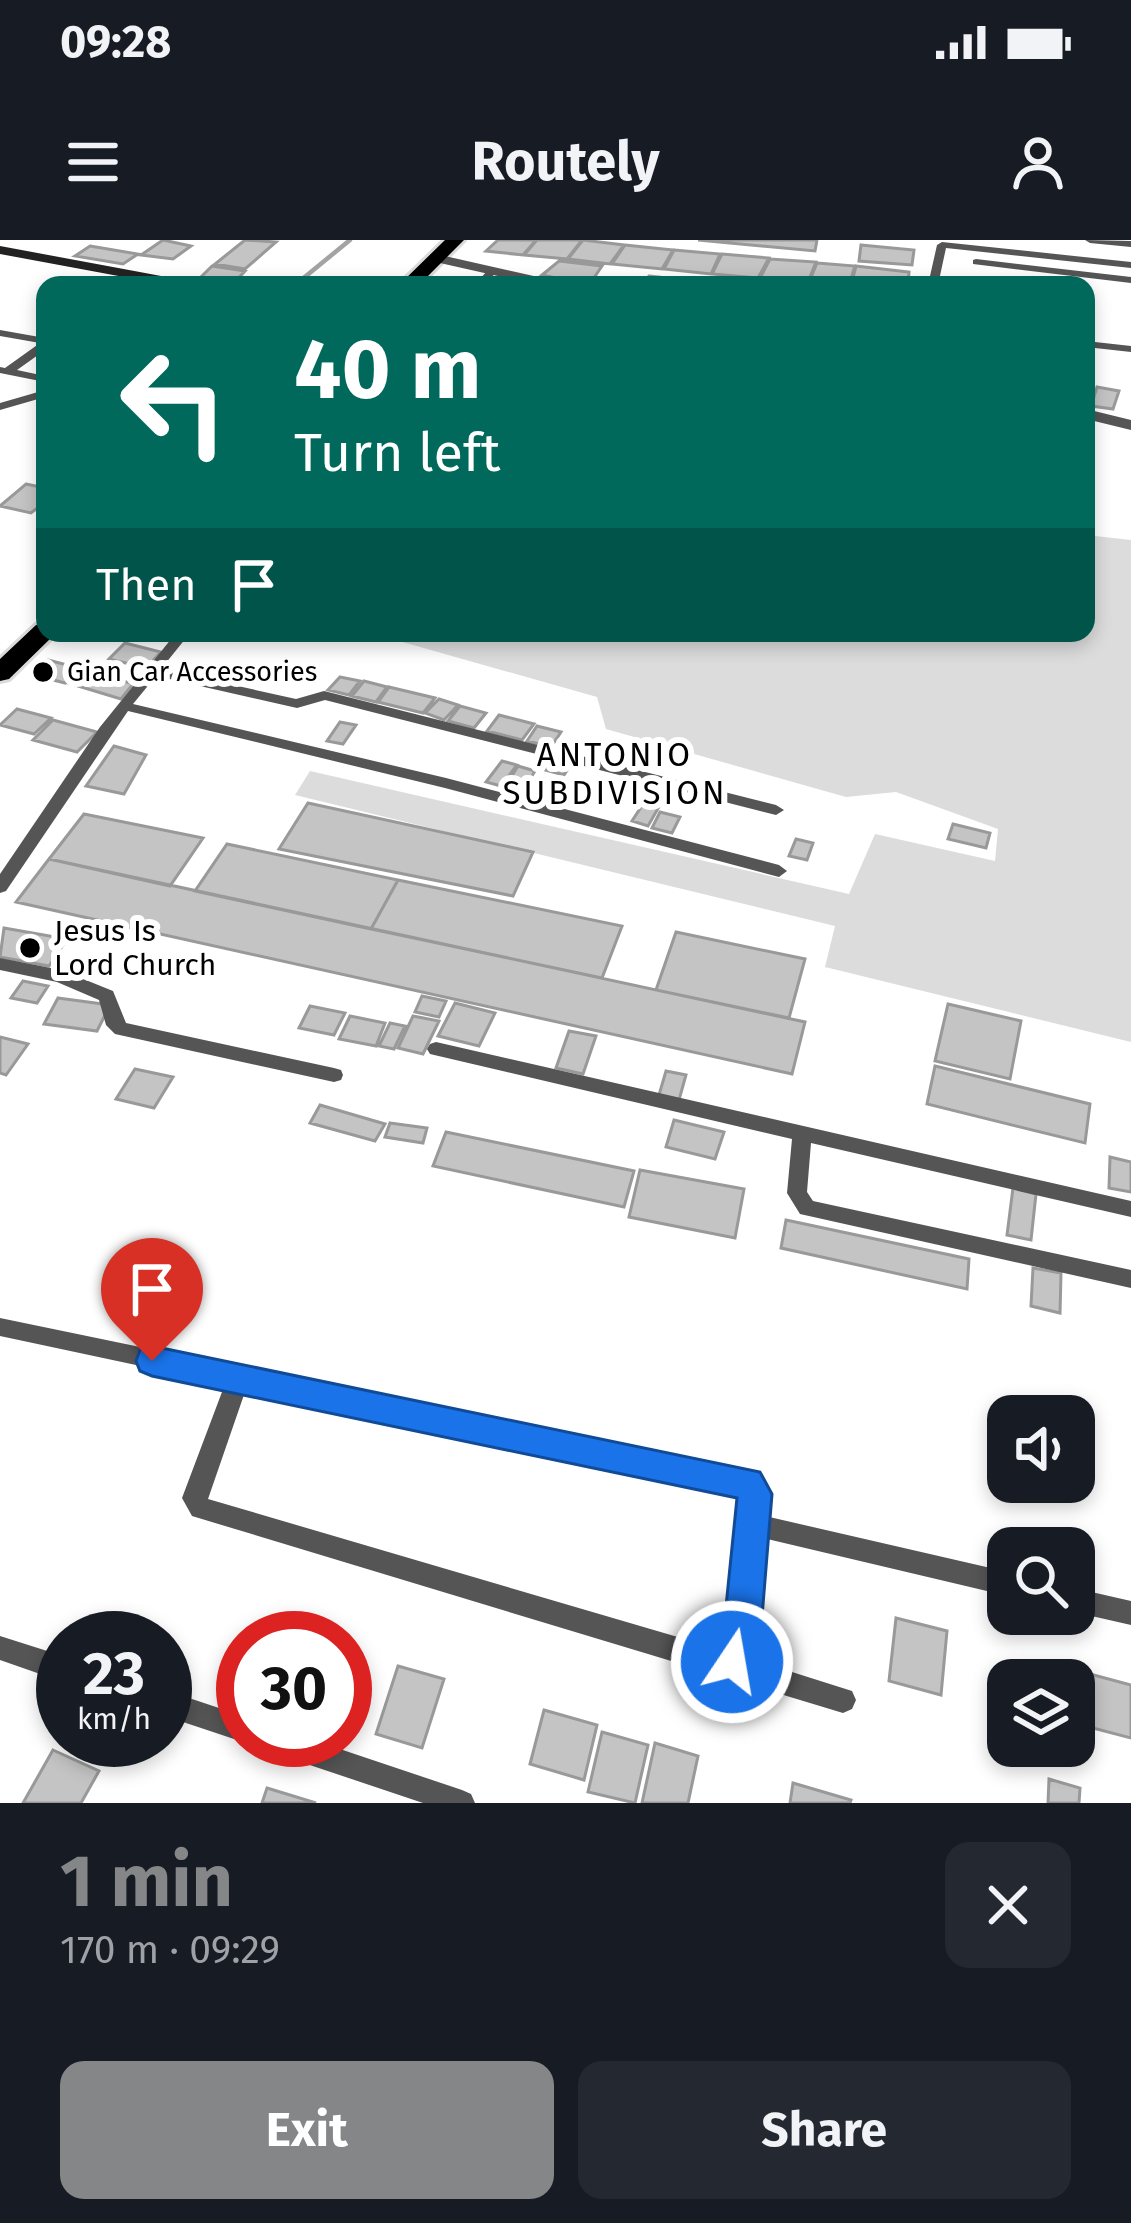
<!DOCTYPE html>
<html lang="en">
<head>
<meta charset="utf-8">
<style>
	body { margin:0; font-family:"Fira Sans",sans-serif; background:#242831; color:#f1f3f6; height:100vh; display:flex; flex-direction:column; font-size:45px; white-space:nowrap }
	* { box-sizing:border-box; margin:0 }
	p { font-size:39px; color:#9ea1a6 }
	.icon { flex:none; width:66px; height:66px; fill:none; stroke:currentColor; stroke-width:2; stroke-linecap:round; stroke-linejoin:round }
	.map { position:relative; height:1563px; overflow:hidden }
	.side { display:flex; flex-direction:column; background:#171b24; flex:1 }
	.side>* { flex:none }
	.hud { position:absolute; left:36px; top:36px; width:1059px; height:366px; border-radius:24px; box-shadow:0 6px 18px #0003; background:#00695c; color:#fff; overflow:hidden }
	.controls { position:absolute; left:987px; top:1155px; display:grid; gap:24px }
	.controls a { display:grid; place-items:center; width:108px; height:108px; border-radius:24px; background:#171b24; box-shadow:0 6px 18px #0003; font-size:60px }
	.speed { position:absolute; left:36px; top:1371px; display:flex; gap:24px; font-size:60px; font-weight:700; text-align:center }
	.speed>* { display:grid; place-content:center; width:156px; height:156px; border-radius:50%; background:#171b24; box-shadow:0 6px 18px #0003; line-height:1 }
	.speed small { font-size:30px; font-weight:400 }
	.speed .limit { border:18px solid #d22; background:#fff; color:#111 }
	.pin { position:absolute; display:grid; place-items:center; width:102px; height:102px; color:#fff; margin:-123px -51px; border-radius:50% 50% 50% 0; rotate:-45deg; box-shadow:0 0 12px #0007 }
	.pin .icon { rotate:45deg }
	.me { position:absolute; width:132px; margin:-66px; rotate:12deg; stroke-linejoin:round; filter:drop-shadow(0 0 9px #0008) }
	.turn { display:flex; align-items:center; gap:42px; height:252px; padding:0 60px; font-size:54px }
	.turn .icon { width:156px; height:156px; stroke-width:2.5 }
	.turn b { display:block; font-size:84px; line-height:102px }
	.then { display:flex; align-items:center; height:114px; padding:0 60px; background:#0003; gap:24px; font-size:45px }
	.round { display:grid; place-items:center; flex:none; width:126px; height:126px; border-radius:24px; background:#242831 }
	.head { display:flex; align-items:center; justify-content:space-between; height:204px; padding:0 60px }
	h1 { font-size:72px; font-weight:700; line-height:90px; color:#858687 }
	.primary-button { display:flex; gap:24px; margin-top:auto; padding:24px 60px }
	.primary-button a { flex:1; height:138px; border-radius:24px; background:#858687; color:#fff; font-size:48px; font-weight:700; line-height:138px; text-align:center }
	.primary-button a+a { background:#242831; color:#f1f3f6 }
	.status { display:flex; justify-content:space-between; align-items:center; height:84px; padding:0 60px; background:#171b24; direction:ltr }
	.status svg { height:33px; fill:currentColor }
	header { display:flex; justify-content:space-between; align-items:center; height:156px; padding:0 60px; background:#171b24; font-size:54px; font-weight:700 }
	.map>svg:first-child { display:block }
</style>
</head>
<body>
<div class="status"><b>09:28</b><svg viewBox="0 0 49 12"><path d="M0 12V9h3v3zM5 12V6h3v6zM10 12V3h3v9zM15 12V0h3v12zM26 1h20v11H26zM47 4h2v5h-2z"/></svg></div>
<header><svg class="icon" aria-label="menu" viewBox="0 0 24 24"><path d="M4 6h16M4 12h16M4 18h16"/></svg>Routely<svg class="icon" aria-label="person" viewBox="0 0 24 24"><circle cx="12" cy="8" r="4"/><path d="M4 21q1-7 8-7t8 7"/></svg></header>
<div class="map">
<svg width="1131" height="1563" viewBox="0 0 1131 1563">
	<rect width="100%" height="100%" fill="#fff"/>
	<path fill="#dcdcdc" d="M1086 295 1131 300V802L825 727 835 686 295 555 310 531 849 654 875 594 995 621 998 589 896 552 846 557 606 489 597 457 399 401 352 400 354 393H1086Z"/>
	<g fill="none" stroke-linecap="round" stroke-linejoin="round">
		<path stroke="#a3a3a3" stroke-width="4.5" d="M295 45 350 0"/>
	</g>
	<path fill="#c4c4c4" stroke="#999" stroke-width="3" d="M163 0 191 6 173 19 141 15Z
		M245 0 276 2 245 29 215 24Z
		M498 0H536L523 15 486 11Z
		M537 0H582L567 19 524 15Z
		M583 0 624 5 610 24 568 19Z
		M698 0H817L815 11Z
		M625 5 673 10 662 29 612 24Z
		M861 5 914 10 912 25 859 21Z
		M90 6 138 14 123 24 75 16Z
		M674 10 720 14 711 34 664 29Z
		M722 14 769 18 758 38 712 34Z
		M770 19 816 22 808 42 760 38Z
		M559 21 602 26 589 45 542 35Z
		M817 23 855 26 849 45 809 42Z
		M212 26 245 31 233 44 199 39Z
		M856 26 909 32 908 45H851Z
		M649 36 721 44 642 45Z
		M1097 147 1119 151 1113 169 1091 166Z
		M26 244 45 248V262L31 273 0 266Z
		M125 403 161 412 146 428 109 419Z
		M48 420 79 428 65 443 33 435Z
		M82 428 133 444 121 459 68 443Z
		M340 437 360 441 349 455 328 450Z
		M364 441 387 447 376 462 352 456Z
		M389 447 435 458 423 473 378 462Z
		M439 459 458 465 444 480 425 473Z
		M460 466 486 473 474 488 448 481Z
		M17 469 51 478 34 494 0 485Z
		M499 475 534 484 522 500 487 491Z
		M53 480 97 492 77 512 33 500Z
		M340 482 356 485 343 504 327 501Z
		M537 486 561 492 551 507 527 501Z
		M114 506 146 515 124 554 86 546Z
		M548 513 574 520 564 535 538 528Z
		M502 521 517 525 501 546 486 542Z
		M518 526 535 531 519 557 502 552Z
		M645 561 660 565 648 586 632 581Z
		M308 563 533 612 513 656 279 609Z
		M660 572 680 577 672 593 652 588Z
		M84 574 203 598 170 646 49 619Z
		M953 584 990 593 986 608 948 599Z
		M796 599 813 603 807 620 789 616Z
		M227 604 398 640 371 689 195 651Z
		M49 619 805 782 792 834 16 662Z
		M398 640 622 686 602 738 371 689Z
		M4 688 67 699 49 726 0 717Z
		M676 692 805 719 789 778 656 750Z
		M23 741 48 746 37 763 11 758Z
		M422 756 446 761 439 777 415 772Z
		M58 758 110 765 97 791 44 784Z
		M455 763 495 773 479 806 438 796Z
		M948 764 1021 781 1010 839 935 821Z
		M310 766 345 773 334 795 299 788Z
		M350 776 385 783 376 806 339 799Z
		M413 776 439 781 423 814 398 808Z
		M390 783 405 786 394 809 379 806Z
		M569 791 596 796 583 834 556 828Z
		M0 797 28 804 6 835 0 833Z
		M935 826 1090 864 1085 903 927 864Z
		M135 829 173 837 154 868 116 859Z
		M666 831 686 835 679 860 659 855Z
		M320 865 385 884 375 901 310 883Z
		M674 880 724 892 715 919 666 907Z
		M390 883 427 888 423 903 385 897Z
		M446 892 634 931 624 967 433 926Z
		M1110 917 1131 922V952L1109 948Z
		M640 930 744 949 735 998 629 977Z
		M1013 948 1036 954 1031 1000 1007 995Z
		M786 980 969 1019 967 1049 781 1008Z
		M1033 1028 1061 1033 1060 1073 1031 1066Z
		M896 1378 947 1391 941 1455 889 1441Z
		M398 1426 444 1439 422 1508 376 1494Z
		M1064 1427 1131 1445V1498L1074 1483V1440H1063Z
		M544 1470 597 1485 584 1540 530 1524Z
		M602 1492 648 1505 635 1563 588 1552Z
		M655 1503 698 1516 688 1563H642Z
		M53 1510 99 1531 81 1563H23Z
		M1049 1539 1080 1548 1079 1563H1048Z
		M793 1543 851 1560 850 1563H790Z
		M267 1548 316 1563H262Z"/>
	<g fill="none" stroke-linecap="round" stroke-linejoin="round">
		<defs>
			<path id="trunk" d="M445 0H464L419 45H399Z
				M45 382V393L54 395 9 439 0 441V419L36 385Z"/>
		</defs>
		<use href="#trunk" stroke="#dbdbdb" stroke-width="6"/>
		<path fill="#555" fill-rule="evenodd" d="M1085 0 1131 1V7L1090 3Z
			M942 2 1131 22V28L946 8 938 45H928L937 5Z
			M976 19 1131 37V43L973 24V20Z
			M490 28 498 30 485 45H474Z
			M0 90 45 98V110L17 130 45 136V142L0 133V127L5 128 40 103 0 96Z
			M1086 101 1131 106V112L1086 107Z
			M45 150V157L0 170V163Z
			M176 393H190L161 429 296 459 324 451 776 565 784 570 776 575 325 460 297 468 156 436 133 464 446 538 779 625 787 631 779 637 445 548 128 471 6 651 0 653V634L100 487Z
			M0 718 61 730 113 751 126 783 334 828 341 830 343 835 341 840 334 842 115 794 106 785 99 760 57 742 0 730Z
			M436 802 1131 961V977L811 903 807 952 813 961 1131 1030V1048L800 974 787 953 792 899 430 814 427 809 430 804Z
			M0 1078 747 1233C767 1241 766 1257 765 1276L1008 1332V1356L763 1298 751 1419 852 1451 856 1460 852 1469 843 1473 192 1276 182 1258 225 1144 0 1096ZM246 1149 740 1254 743 1257 728 1407 722 1410 208 1259Z
			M1074 1348 1131 1361V1385L1074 1372Z
			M0 1396 63 1416V1442L0 1420Z
			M165 1450 243 1476V1500H247L243 1502 165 1476Z
			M261 1500H313L462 1550 471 1554 475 1563H423L274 1513 265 1509Z"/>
		<path fill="#555" fill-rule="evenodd" d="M436 14 556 41 563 45H538L431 21 430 18Z
			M1086 169 1131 180V190L1086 179Z"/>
		<path fill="#222" fill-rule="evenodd" d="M0 6 188 41 195 45H167L0 14Z"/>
		<use href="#trunk" fill="#000" fill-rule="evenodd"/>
	</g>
	<path fill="#1a73e8" stroke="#114b97" stroke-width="3" d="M152 1106 760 1232 772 1254 759 1414 753 1428 732 1441 719 1435 713 1422 722 1406 737 1258 152 1136 140 1131 136 1121 140 1110Z"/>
	<g fill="#000" stroke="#fff" stroke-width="4.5">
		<circle cx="43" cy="432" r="12"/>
		<circle cx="30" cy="708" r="12"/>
	</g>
	<g text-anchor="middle" stroke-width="12" stroke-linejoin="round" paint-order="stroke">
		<g font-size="27" fill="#000" stroke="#fff" text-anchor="start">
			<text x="67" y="441">Gian Car Accessories</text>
		</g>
		<g font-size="30" fill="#000" stroke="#fff" text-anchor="start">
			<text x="54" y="701">Jesus Is<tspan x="54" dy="34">Lord Church</tspan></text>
		</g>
		<g font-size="33" letter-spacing="3" fill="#000" stroke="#fff">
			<text x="615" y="526">ANTONIO<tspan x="615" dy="38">SUBDIVISION</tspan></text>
		</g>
	</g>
</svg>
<div class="controls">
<a><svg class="icon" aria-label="sound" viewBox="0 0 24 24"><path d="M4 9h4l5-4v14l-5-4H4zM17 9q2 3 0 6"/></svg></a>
<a><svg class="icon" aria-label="search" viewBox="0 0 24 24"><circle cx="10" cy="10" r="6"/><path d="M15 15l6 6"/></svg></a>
<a><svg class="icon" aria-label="layers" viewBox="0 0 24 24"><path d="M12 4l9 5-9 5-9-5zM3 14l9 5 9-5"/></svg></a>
</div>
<div class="speed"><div>23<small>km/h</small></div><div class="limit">30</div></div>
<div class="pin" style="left:152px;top:1121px;background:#d93025"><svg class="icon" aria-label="arrive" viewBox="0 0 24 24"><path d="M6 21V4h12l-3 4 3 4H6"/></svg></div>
<svg class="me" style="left:732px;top:1422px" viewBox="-20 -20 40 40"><circle r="17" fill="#1a73e8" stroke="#fff" stroke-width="3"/><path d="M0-11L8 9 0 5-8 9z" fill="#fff"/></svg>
<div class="hud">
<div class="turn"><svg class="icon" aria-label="left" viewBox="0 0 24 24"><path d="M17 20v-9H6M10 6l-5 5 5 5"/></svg><div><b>40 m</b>Turn left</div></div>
<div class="then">Then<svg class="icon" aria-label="arrive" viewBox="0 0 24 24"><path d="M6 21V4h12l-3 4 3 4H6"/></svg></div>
</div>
</div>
<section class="side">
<div class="head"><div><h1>1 min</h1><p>170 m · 09:29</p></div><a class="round"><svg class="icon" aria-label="close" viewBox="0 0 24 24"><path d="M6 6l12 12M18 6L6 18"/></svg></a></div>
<div class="primary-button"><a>Exit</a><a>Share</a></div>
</section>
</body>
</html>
